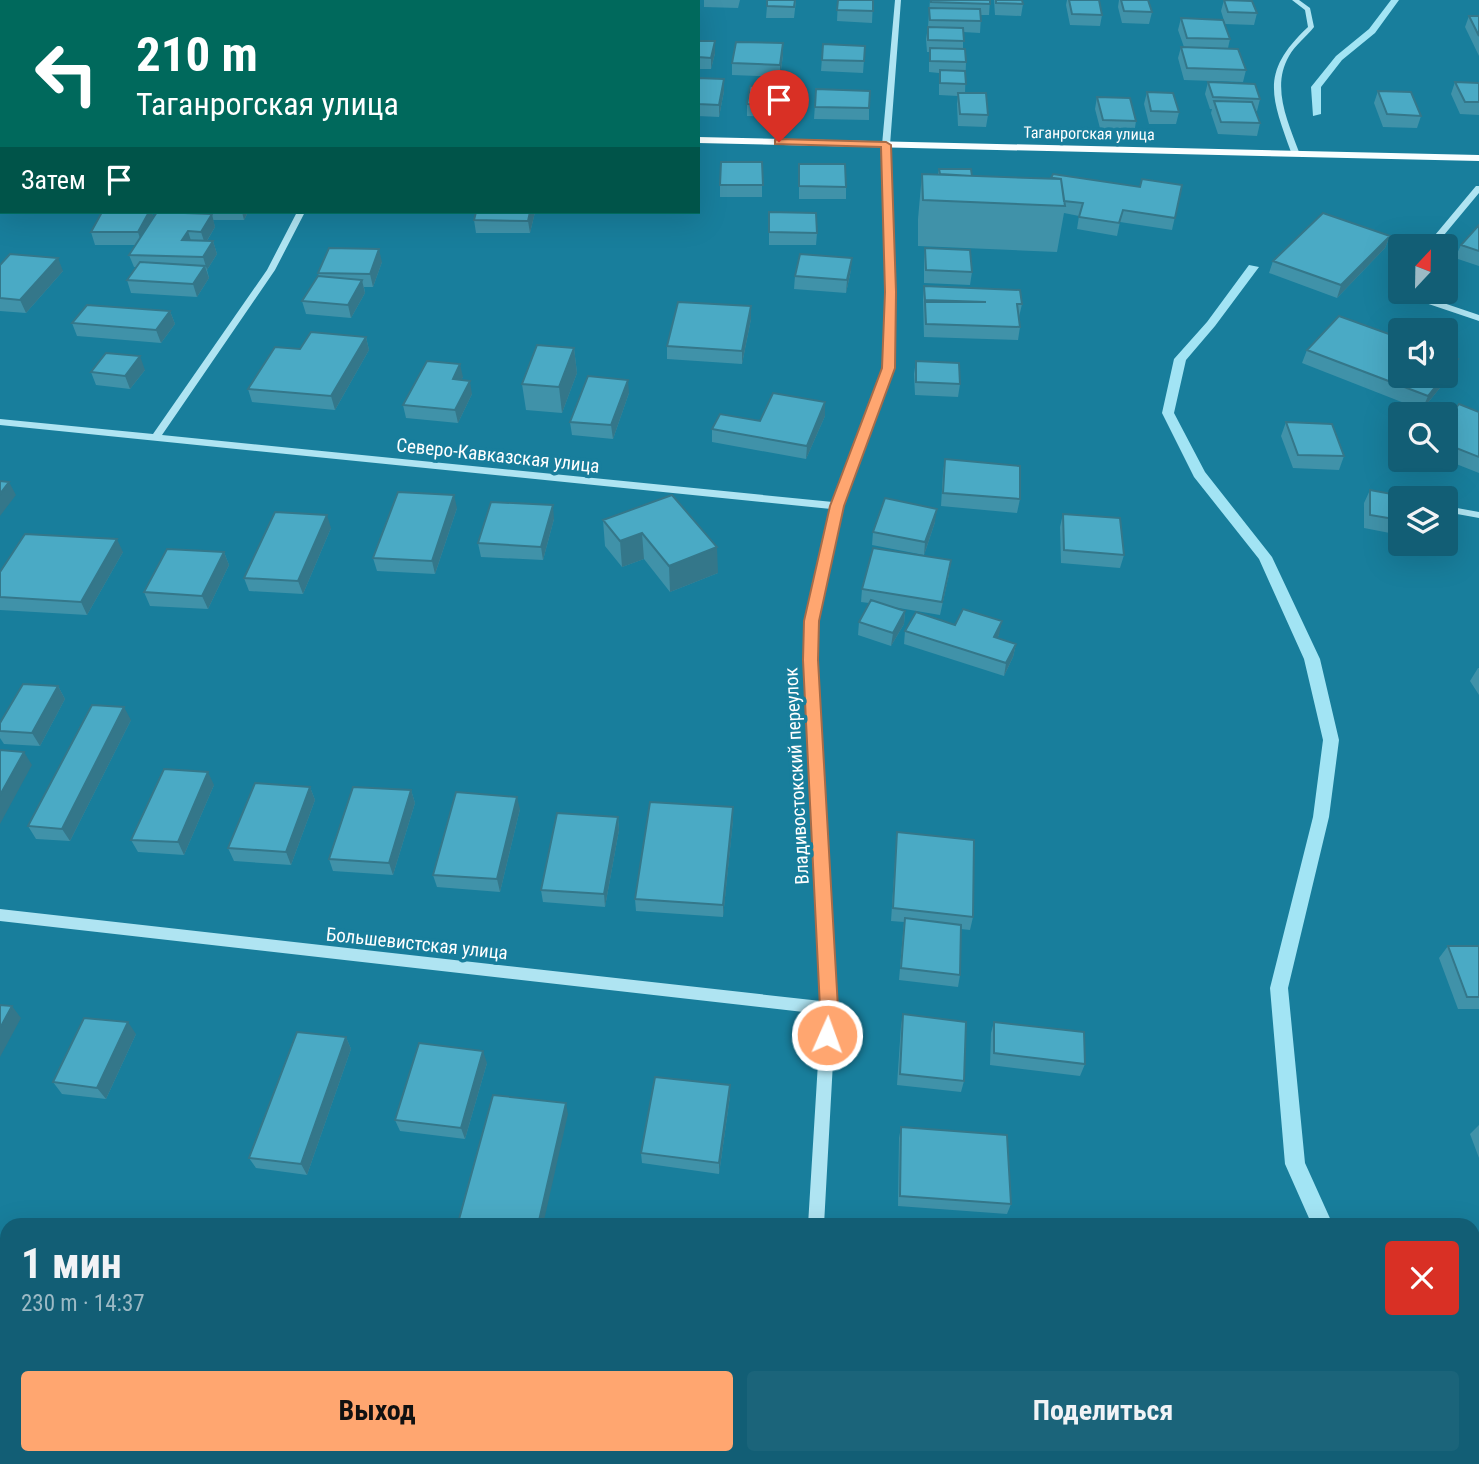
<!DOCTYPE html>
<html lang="ru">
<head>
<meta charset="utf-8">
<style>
	body { margin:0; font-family:"Roboto Condensed",sans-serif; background:#1b647a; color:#f1f3f6; height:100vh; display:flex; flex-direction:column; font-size:26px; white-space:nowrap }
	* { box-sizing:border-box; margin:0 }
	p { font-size:23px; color:#9cbac5 }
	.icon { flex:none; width:38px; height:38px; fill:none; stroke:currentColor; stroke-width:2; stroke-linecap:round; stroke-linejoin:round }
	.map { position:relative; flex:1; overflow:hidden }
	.panel { position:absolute; left:0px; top:1218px; width:1480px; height:247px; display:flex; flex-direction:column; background:#125e75; border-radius:21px 21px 0 0; box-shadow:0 7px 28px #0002 }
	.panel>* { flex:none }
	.hud { position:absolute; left:0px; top:0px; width:700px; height:214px; box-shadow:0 7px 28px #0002; background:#00695c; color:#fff; overflow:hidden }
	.needle { width:46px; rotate:22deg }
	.tools { position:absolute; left:1388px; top:234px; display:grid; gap:14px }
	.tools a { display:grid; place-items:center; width:70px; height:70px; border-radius:7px; background:#125e75; box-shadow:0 7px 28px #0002; font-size:35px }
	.pin { position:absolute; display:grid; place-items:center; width:60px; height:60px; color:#fff; margin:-72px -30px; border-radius:50% 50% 50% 0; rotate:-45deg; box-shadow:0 0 7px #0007 }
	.pin .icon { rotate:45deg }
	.me { position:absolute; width:77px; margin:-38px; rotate:2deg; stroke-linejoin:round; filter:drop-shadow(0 0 5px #0008) }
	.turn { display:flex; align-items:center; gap:24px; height:147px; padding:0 21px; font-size:32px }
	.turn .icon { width:91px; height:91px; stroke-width:2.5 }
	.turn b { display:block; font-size:49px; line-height:60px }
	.then { display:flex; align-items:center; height:66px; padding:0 21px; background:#0003; gap:14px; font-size:26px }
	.round { display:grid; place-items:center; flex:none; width:74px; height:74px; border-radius:7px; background:#1b647a }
	.overview { display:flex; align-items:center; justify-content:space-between; height:119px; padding:0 21px }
	h1 { font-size:42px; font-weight:700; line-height:52px }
	.cta { display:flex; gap:14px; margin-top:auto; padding:14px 21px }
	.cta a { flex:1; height:80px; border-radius:7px; background:#ffa670; color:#111; font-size:28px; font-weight:700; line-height:80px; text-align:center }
	.cta a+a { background:#1b647a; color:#f1f3f6 }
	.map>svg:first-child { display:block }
</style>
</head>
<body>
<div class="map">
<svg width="1479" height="1464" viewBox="0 0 1479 1464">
	<rect width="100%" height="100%" fill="#187e9c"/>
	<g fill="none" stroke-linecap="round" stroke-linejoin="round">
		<path fill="#a2e4f4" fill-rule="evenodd" d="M1391 0H1399L1375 33 1342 60 1321 87V114L1313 116 1311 87 1336 56 1369 29Z
			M1249 265 1259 267 1215 326 1186 360 1174 413 1205 472 1272 557 1320 659 1339 740 1329 817 1288 988 1305 1163 1333 1225H1312L1285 1164 1270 988 1313 817 1323 740 1304 659 1259 559 1194 477 1162 413 1174 359 1207 322Z
			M1474 1428 1479 1430V1457L1474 1455Z"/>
		<path fill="#afe4f2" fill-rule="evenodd" d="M895 0H901L890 145 894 292 893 368 842 506 817 621 816 661 836 1008 824 1225H808L821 1014 0 921V909L821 1001 804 661 805 621 831 509 0 425V419L153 434 267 270 297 212H305L275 270 162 435 833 502 883 368 886 292 882 145Z
			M1292 0H1299L1310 8 1314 27C1306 37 1295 45 1289 56 1271 87 1288 122 1299 152L1295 154 1291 152C1271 96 1260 72 1308 27L1305 10Z
			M1476 186H1479V193L1434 247H1425Z
			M1400 279V292H1411L1479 315V321L1390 291V287Z
			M1446 506 1479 512V518L1446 512Z
			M792 1458H810V1464H792Z"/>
		<path fill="#fafeff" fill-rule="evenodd" d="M0 119H2V125H0Z
			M698 137 1479 155V161L698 143Z"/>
	</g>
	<path fill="#4092a9" d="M188 0H225L224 2H188Z
		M228 0H290L288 2H229Z
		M319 0H353L352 2H320Z
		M417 0H447L446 2H417Z
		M451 0H484L483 2H451Z
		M516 0H549L548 2H516Z
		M704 0H740L738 8 704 7Z
		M796 0 794 18H766L767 6Z
		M838 0H873L872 23 837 21Z
		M930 0H990L989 15H981L980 33 963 32V49L966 62 965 93 988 115 986 127 958 126 957 104 958 96 939 95V73L929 72V52H927L926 39 928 27Z
		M994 0H1022L1023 4 1021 16 995 15Z
		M1067 0H1099L1102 15 1100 26 1070 25 1066 5Z
		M1119 0H1148L1152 12 1149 24 1122 23 1118 7Z
		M1224 0 1257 13 1254 25 1225 24 1221 11Z
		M1469 16H1479V56L1465 27Z
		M1181 18 1230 39 1228 48 1246 70 1243 82 1184 80 1178 58 1181 47H1184L1178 30Z
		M698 41 715 53 711 69H698Z
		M783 43V55L780 77 732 75V63Z
		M823 44 865 46 863 73 821 71Z
		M0 54H2V82H0Z
		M698 78 724 91 719 117 698 116Z
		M1208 82 1260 99 1257 111H1255L1260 123 1257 136 1218 134 1211 113 1212 109H1210L1205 94Z
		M1455 82 1479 83V115L1460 114 1451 94Z
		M816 89 869 108V120L814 119Z
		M1378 91 1421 116 1417 128 1383 127 1374 103Z
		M1147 92 1179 112 1176 124H1149L1144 104Z
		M1097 97 1136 121 1134 134 1101 132 1095 109Z
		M803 100 802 118 747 116V104Z
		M762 162V197H720V185Z
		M799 164 846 187V199H799Z
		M939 169 972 176 1140 187 1182 185 1172 230 1120 222 1117 236 1077 229 1079 216 1064 213 1057 252 918 246V219L922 174H938Z
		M102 212H152L154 218 158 212H248L244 220H213L215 227 207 241H213L217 254 207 270 209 278 197 297 131 293 127 280 136 267H134L129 255 136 245H95L91 232Z
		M476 212H535L530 233H476L474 220Z
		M769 212 817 233 816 245H769Z
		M1479 225V266L1455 258 1461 245Z
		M1390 236 1385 248 1337 298 1269 273 1273 261Z
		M925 248 972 272 970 285 924 283V261Z
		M382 262 373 287H364L365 293 351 318 306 314 302 301 319 276 318 273Z
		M0 265 63 271 26 313 0 311Z
		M851 270 846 293 794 289 795 276Z
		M924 286 1022 304 1019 317 1020 327 1018 340 924 337 923 299Z
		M751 306V319L742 364 667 359V346Z
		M170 311 175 324 161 343 77 336 72 323Z
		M366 337 369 350 335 410 252 402 248 389 300 349Z
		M574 348 577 373 562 413 526 410 522 384Z
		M1307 350 1452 373 1422 410 1302 363Z
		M916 361 960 384 958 397 915 395 914 374Z
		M145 370 130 389 96 385 91 372Z
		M463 377 461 380 472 394 458 423 406 418 403 405Z
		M629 393 613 439 572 435 570 422Z
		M825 402V416L806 459 712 442V429L760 421Z
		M1479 412V473L1446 460V421Z
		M1286 422 1344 456 1339 470 1293 468 1281 436Z
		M945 459 1020 499 1017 513 941 506 943 473Z
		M1370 490 1400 499V535L1364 528V503Z
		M672 495 718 573 670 592 644 559 622 567 605 546 603 520Z
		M457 508 435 574 377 571 373 558Z
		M1063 514 1124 555 1120 568 1061 563 1060 527Z
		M554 519 543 560 481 557 478 543Z
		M935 522 924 555 872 545 873 532Z
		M331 528 303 594 249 591 244 578Z
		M123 552 87 615 0 610V572Z
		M224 552 229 565 208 609 150 606 144 592Z
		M949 574 940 615 893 607 905 611 904 624 891 646 858 635 859 622 869 603 861 602 862 589Z
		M955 625 999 635 997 638 1016 644 1013 657 1004 676 904 644 905 631Z
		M1478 668H1479V695L1470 681Z
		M58 686 65 699 40 746 4 744 0 738V723Z
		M131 720 70 841 36 839 28 826Z
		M214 785 184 855 138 852 131 840Z
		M310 787 315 800 291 865 234 861 228 848Z
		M411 790 415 803 393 875 333 871 329 859Z
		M733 807V820L723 917 636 911 635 899Z
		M520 809 500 892 437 887 433 875Z
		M618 817 619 830 605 907 543 902 541 890Z
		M897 832 973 917 970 930 961 929 960 975 958 987 899 980 904 922 891 921Z
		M1448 946H1479V1009H1458L1439 958Z
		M903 1014 964 1081 961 1092 897 1085 901 1026Z
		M994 1022 1085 1064 1080 1076 990 1065 991 1033Z
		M136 1034 106 1099 62 1094 53 1082Z
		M346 1037 351 1049 307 1175 256 1168 249 1158Z
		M487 1063 465 1139 400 1131 395 1120Z
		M730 1085V1096L719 1174 642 1163 641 1153Z
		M1479 1125V1158L1470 1134Z
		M901 1127 1011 1204 1007 1214 898 1206 899 1138Z"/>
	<path fill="#34778a" d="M279 0H290L288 2H279Z
		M715 41V53L711 69V58Z
		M783 43V55L780 77V65Z
		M724 79V91L719 117V105Z
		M2 171V189L0 191V173Z
		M148 212H152L155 221 142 245 138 232Z
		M242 212H248L244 220Z
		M530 212H535L530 233 528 221Z
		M212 214 215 227 205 244 201 232Z
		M188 231 192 244 182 240Z
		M1390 236 1385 248 1337 298 1341 285Z
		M213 241 217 254 207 270 203 257Z
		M379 249 382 262 373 287 370 274Z
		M58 258 63 271 26 313 20 300Z
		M852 258 851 270 846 293 847 280Z
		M205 266 209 278 197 297 193 284Z
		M362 280 365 293 351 318 348 305Z
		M751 306V319L742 364V351Z
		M170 311 175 324 161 343 156 330Z
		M366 337 369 350 335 410 331 396Z
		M574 348 577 373 562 413 559 387Z
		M140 356 145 370 130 389 125 376Z
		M1458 359 1452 373 1422 410 1428 396 1444 376H1446V375Z
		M460 364 463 377 455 392 453 379Z
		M628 380 629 393 613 439 611 425Z
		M470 381 472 394 458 423 455 410Z
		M825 402V416L806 459 807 446Z
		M9 482 16 495 0 516V494Z
		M454 495 457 508 435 574 432 561Z
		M553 505 554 519 543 560 541 547Z
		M937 509 935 522 924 555 925 542Z
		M327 515 331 528 303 594 298 581Z
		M642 533 644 559 622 567 620 541Z
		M117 539 123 552 87 615 81 602Z
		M717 547 718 573 670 592 669 566Z
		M224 552 229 565 208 609 202 596Z
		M905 611 904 624 891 646 893 633Z
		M1002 621 999 635 991 650 994 637Z
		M1016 644 1013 657 1004 676 1006 663Z
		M58 686 65 699 40 746 32 733Z
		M124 707 131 720 70 841 62 829Z
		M24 752 32 765 0 824V795Z
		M208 772 214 785 184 855 178 842Z
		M310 787 315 800 291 865 286 852Z
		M411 790 415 803 393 875 389 863Z
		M517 797 520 809 500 892 497 879Z
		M733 807V820L723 917V905Z
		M618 817 619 830 605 907 604 894Z
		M12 1006 21 1018 0 1057V1028Z
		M128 1022 136 1034 106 1099 97 1088Z
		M346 1037 351 1049 307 1175 301 1164Z
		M483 1051 487 1063 465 1139 461 1128Z
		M730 1085V1096L719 1174V1163Z
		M566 1103 568 1114 543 1225H538Z"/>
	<path fill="#4aaac5" stroke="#34778a" stroke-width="2" d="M564 0H596V2H563Z
		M632 0H651L665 1V2H632Z
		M767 0H795L794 7 767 6Z
		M838 0H873V11L837 10Z
		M931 0H990V4L931 2Z
		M996 0H1022L1023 4 996 3Z
		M1069 0H1099L1102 15 1072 14Z
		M1121 0H1148L1152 12 1124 11Z
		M1224 0 1252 1 1257 13 1228 12Z
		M929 8 980 9 981 21 930 20Z
		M1469 16H1479V36Z
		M1181 18 1223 20 1230 39 1187 38Z
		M928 27 963 28 964 41 928 40Z
		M698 41H715L711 58 698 57Z
		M736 42 783 43 780 65 732 63Z
		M823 44 865 46 864 61 822 60Z
		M1181 47 1238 49 1246 70 1187 68Z
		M930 48 965 49 966 62 930 61Z
		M0 54H2V70H0Z
		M940 70 965 71 966 84 940 83Z
		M698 78 724 79 719 105 698 104Z
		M1208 82 1255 84 1260 99 1213 97Z
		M1455 82 1479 83V102H1465Z
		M750 86 804 88 802 106 747 104Z
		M816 89 870 91 869 108 815 107Z
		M1378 91 1411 92 1421 116 1387 114Z
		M1147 92 1173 93 1179 112 1151 111Z
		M958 93H986L988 115 960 114Z
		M1097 97 1130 98 1136 121 1103 120Z
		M1214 101 1252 102 1260 123 1221 122Z
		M721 162H762L763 185H720Z
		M799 164H845L846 187 799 186Z
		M939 169H971L972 176 940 174Z
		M922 174 1061 179 1065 206 923 200Z
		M1053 174 1140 187 1142 179 1182 185 1175 218 1123 210 1119 223 1079 217 1083 203 1064 201 1061 179 1051 178Z
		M102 212H149L138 232H91Z
		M157 212 212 214 201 232 188 231 182 240 213 241 203 257 129 255Z
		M476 212H530L528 221 474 220Z
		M769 212 816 213 817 233 769 232Z
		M1323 213 1390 236 1341 285 1273 261Z
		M1479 225V251L1461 245Z
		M329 248 379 249 370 274 318 273Z
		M925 248 970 250 972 272 926 270Z
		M10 254 58 258 20 300 0 298V265Z
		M800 254 852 258 847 280 795 276Z
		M140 262 205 266 193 284 127 280Z
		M318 276 362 280 348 305 302 301Z
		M924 286 1020 290 1022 304H1017L1020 327 926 324 925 302H986L925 300Z
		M678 302 751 306 742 351 667 346Z
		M87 305 170 311 156 330 72 323Z
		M1339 316 1400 338V376H1444L1428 396 1307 350Z
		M311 332 366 337 331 396 248 389 275 347 300 349Z
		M537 345 574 348 559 387 522 384Z
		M106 353 140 356 125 376 91 372Z
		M1446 355 1458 359 1446 375Z
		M427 361 460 364 453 379 470 381 455 410 403 405Z
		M916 361 959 363 960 384 916 382Z
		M588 376 628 380 611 425 570 422Z
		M773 393 825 402 807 446 712 429 720 414 760 421Z
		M1459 404 1479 412V457L1446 444V421Z
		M1286 422 1332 424 1344 456 1298 455Z
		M945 459 1020 466V499L943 493Z
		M0 481 9 482 0 494Z
		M1370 490 1419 499H1400V520L1370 515Z
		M398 492 454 495 432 561 373 558Z
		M672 495 717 547 669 566 642 533 620 541 603 520Z
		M885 498 937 509 925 542 873 532Z
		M491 502 553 505 541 547 478 543Z
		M275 512 327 515 298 581 244 578Z
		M1063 514 1120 518 1124 555 1064 550Z
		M25 534 117 539 81 602 0 597V572Z
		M873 548 951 560 942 602 862 589Z
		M167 549 224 552 202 596 144 592Z
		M871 600 905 611 893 633 859 622Z
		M963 609 1002 621 994 637 1016 644 1006 663 905 631 916 612 955 625Z
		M23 684 58 686 32 733 0 731V723Z
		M92 705 124 707 62 829 28 826Z
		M0 750 24 752 0 795Z
		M164 769 208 772 178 842 131 840Z
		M255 783 310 787 286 852 228 848Z
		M353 787 411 790 389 863 329 859Z
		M456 792 517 797 497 879 433 875Z
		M650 802 733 807 723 905 635 899Z
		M557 813 618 817 604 894 541 890Z
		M897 832 974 840 973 917 893 908Z
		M905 918 961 925 960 975 901 968Z
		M1448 946H1479V997H1467Z
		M0 1005 12 1006 0 1028Z
		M903 1014 966 1022 964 1081 900 1074Z
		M84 1018 128 1022 97 1088 53 1082Z
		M994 1022 1084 1032 1085 1064 994 1053Z
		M297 1032 346 1037 301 1164 249 1158Z
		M419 1043 483 1051 461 1128 395 1120Z
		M655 1077 730 1085 719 1163 641 1153Z
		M493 1095 566 1103 538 1225H474L458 1223Z
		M901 1127 1007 1135 1011 1204 900 1196Z
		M580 1458H654L662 1459V1464H579Z
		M894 1458H969V1464H893Z"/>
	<path fill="#ffa670" stroke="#a66c49" stroke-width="2" d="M779 139 886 142 891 145 896 292 895 368 844 506 819 621 818 660 838 1008 834 1041 827 1044 821 1041 818 1035 820 1008 803 660 804 621 830 506 882 368 885 292 881 147 775 144V140Z"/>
	<g text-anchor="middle" stroke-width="7" stroke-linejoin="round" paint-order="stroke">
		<g font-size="16" fill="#fff" stroke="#187e9c">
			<text transform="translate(1089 133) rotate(1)" y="6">Таганрогская улица</text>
		</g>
		<g font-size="19" fill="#fff" stroke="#187e9c">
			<text transform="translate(498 455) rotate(6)" y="7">Северо-Кавказская улица</text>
			<text transform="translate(796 776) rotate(-93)" y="7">Владивостокский переулок</text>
			<text transform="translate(417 943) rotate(6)" y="7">Большевистская улица</text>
		</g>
	</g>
</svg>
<div class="tools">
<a><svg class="needle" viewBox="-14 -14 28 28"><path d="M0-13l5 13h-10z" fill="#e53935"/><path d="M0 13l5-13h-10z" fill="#9cbac5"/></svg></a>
<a><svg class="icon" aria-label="sound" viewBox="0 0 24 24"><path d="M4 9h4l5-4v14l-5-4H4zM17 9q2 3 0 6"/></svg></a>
<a><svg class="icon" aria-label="search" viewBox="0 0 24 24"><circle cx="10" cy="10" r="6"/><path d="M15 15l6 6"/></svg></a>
<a><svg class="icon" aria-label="layers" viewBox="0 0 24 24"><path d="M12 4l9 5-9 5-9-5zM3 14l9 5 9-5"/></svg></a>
</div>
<div class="pin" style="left:779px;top:142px;background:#d93025"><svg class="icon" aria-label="arrive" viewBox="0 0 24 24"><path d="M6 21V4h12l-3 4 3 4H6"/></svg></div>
<svg class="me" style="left:827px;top:1035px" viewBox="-20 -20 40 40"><circle r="17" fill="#ffa670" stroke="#fff" stroke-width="3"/><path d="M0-11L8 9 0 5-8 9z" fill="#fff"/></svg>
<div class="hud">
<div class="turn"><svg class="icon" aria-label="left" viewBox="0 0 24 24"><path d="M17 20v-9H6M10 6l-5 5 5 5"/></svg><div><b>210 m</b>Таганрогская улица</div></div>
<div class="then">Затем<svg class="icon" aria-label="arrive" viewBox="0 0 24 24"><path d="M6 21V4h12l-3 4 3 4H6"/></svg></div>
</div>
<section class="panel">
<div class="overview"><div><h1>1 мин</h1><p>230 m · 14:37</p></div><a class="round" style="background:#d93025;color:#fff"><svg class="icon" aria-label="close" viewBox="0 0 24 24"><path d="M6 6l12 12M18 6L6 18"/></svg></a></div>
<div class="cta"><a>Выход</a><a>Поделиться</a></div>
</section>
</div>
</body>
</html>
